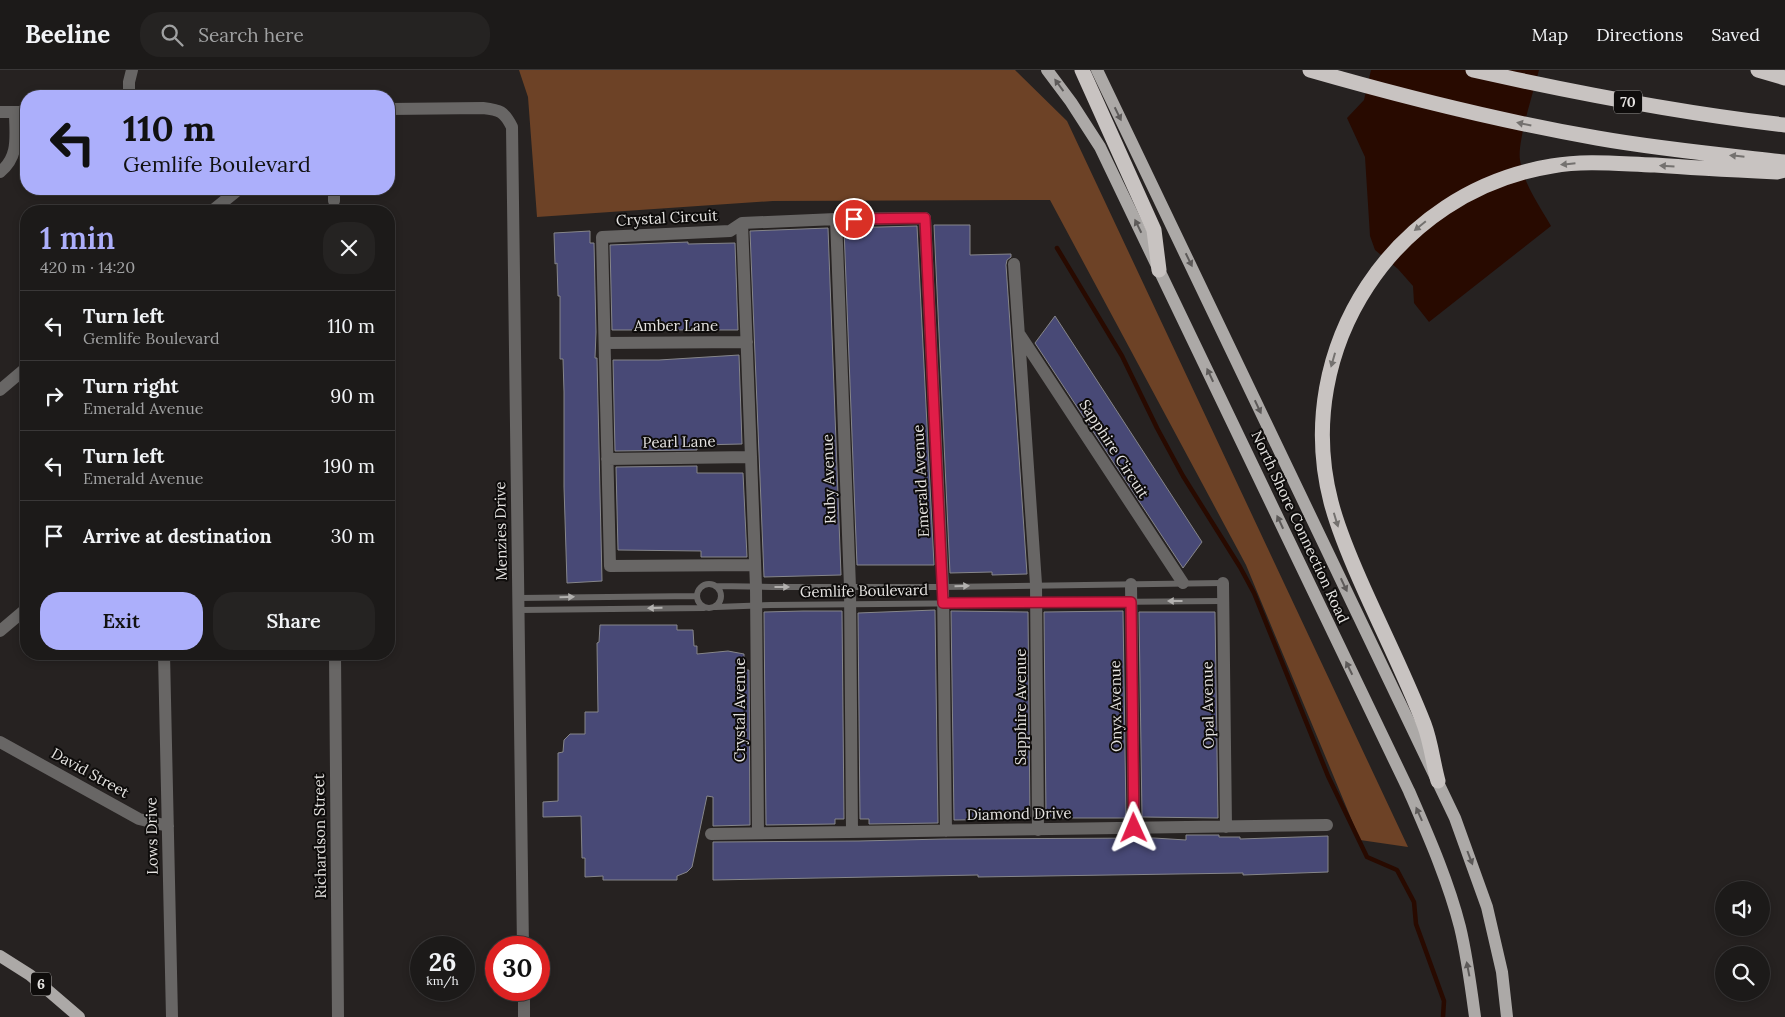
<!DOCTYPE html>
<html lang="en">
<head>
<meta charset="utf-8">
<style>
	body { margin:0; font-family:Lora,serif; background:#252322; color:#f1f3f6; height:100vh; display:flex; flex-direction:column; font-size:19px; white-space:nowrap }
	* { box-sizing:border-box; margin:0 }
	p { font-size:16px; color:#a0a1a2 }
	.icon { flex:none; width:28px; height:28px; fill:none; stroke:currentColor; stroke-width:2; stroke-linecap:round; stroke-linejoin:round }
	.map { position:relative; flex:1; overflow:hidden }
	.sheet { position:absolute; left:20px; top:135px; width:375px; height:455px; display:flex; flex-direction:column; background:#1c1a19; border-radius:20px; box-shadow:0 2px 8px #0003,0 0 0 1px #3a3838 }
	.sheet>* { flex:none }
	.hud { position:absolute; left:20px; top:20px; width:375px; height:105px; border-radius:20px; box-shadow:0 2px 8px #0003,0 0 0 1px #3a3838; background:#acaffb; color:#111; overflow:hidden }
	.buttons { position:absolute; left:1715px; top:811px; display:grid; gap:10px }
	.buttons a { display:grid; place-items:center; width:55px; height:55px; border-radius:50%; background:#1c1a19; box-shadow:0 2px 8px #0003,0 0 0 1px #3a3838; font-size:25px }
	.speed { position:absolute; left:410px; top:866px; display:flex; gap:10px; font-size:25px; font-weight:700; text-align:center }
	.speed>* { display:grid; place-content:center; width:65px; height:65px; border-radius:50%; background:#1c1a19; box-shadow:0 2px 8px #0003,0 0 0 1px #3a3838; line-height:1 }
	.speed small { font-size:12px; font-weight:400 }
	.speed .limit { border:8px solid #d22; background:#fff; color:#111 }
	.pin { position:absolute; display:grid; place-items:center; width:42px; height:42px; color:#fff; margin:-21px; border:2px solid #fff; border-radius:50%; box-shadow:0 1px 5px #0007 }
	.me { position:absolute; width:55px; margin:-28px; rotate:359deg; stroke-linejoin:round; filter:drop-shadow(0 0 4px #0008) }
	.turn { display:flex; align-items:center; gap:18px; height:105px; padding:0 20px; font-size:22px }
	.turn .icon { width:65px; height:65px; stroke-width:2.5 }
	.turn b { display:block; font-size:35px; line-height:42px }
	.round { display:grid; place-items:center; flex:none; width:52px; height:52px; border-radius:20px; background:#252322 }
	.headline { display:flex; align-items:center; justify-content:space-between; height:85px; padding:0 20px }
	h1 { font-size:30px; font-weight:600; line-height:38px; color:#acaffb }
	.action { display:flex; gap:10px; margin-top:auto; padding:10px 20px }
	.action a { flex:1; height:58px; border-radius:20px; background:#acaffb; color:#111; font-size:20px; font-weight:600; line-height:58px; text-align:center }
	.action a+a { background:#252322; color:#f1f3f6 }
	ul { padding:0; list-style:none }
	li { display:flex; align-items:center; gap:15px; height:70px; padding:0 20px; border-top:1px solid #3a3838 }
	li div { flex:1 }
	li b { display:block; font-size:19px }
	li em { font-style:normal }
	header { display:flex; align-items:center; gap:30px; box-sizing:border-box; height:70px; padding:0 25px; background:#1c1a19; border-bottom:1px solid #3a3838 }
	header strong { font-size:24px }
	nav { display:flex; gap:28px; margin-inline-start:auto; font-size:18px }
	.search { width:350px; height:45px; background:#252322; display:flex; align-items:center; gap:12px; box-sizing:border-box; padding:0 18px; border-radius:20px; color:#a0a1a2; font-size:19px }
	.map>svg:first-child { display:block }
</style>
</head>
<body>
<header>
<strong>Beeline</strong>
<div class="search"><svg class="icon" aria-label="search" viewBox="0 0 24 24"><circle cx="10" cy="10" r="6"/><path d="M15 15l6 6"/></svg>Search here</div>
<nav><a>Map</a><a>Directions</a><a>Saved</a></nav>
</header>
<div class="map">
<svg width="1785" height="947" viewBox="0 0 1785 947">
	<rect width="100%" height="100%" fill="#262221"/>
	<path fill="#6d4226" d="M519 0H1015L1067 51 1408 777 1360 770 1246 495 1050 130 773 131 537 147 528 27Z"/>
	<path fill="#280a00" d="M1371 0H1539C1534 20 1517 72 1520 90 1524 115 1539 135 1551 156L1429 252 1414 233 1413 216 1398 199 1375 180 1370 166 1365 87 1347 48 1364 30Z"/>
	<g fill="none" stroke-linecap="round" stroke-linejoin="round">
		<path stroke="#280a00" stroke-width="4.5" d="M1057 178 1122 286 1157 358 1183 406 1240 497 1254 523 1328 706 1367 787 1397 800 1414 832 1416 854 1444 931 1443 947"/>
	</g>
	<path fill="#484976" stroke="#86868a" d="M934 155H970V185L1011 184V187L1007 190 1006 195 1027 504 992 505V502L950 503Z
		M917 156 934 495H857L844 158Z
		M828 158 841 505 764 507 750 161Z
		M590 161V173H594L596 262 595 288H597L602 511 567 513 564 417V322L563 289H560V226H558L557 193 555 194 554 163Z
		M688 172V174L735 173 738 260H612L610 175Z
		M1055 246 1202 472 1183 498 1035 273Z
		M739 285 742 374 697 375V380L615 381 613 290H659Z
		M697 396V403H743L747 487H701V481L618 480 616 397Z
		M935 540 938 753 869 754V749H860L858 543Z
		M803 541H842L844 749H835V754L766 755 764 542Z
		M951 541 1028 542 1030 749 954 750Z
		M1123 541 1126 748H1046L1044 542Z
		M1139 542H1215L1218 748 1142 747Z
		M600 555H677V560H693L694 576H697V584L728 581 744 584V600H749L750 755 713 756V727L707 726 692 797 687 802 677 806V810H603V806L585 807V788H582L581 746 543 747V732L558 731V683L563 682 564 670 570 664H585V642H598L597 573 599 572Z
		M1186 765H1219V767H1240V769L1328 766V802L1243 805V803L978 807V805L713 810V772L859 771 944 769 1154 768 1186 770Z"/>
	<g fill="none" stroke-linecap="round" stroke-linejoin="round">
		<path stroke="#686665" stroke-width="6" d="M697 526a12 12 0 1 1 24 0a12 12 0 1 1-24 0Z
			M716 516 772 517H943L1223 513
			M519 528 697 526
			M716 537 771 535 1223 531
			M519 540 704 538"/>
		<path stroke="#686665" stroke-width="12" d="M129 26V12L132 0
			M389 39 483 38C500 40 504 41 512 57L523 878
			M0 42H26
			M0 102C20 86 15 65 15 42
			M334 119V131
			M212 141 239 119
			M836 149 925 148 943 517 946 761
			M742 153 836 149 850 517 852 762
			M1014 194 1036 514 1038 760
			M1020 265 1183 513
			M605 273 747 272
			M0 320 26 298
			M607 389 751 387
			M755 495 610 496 602 167 730 161 742 153 756 517 758 763
			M1223 513 1226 757
			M1131 514 1134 758
			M0 561 26 539
			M164 584 172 947
			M335 584 338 947
			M0 672 139 749 168 756
			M711 764 1327 755
			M524 920V947"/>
		<path stroke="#aca9a7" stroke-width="12" d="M1047 0 1071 32 1100 77 1409 721C1428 765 1448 810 1460 857 1467 886 1471 917 1475 947
			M1097 0 1455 748 1487 837 1502 902 1507 947
			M0 886 30 905 79 947"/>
		<path stroke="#c8c3c1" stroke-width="15" d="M1082 0 1154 160 1159 200
			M1310 0C1404 27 1500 51 1597 68 1659 79 1722 85 1785 92
			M1473 0C1576 23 1680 43 1785 55
			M1758 0 1785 8
			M1438 711C1433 693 1431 672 1424 654 1405 605 1381 558 1360 510 1349 485 1338 459 1331 432 1291 278 1395 121 1552 96 1586 90 1620 94 1655 95 1695 98 1736 100 1777 102L1785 100"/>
	</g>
	<defs><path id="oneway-solid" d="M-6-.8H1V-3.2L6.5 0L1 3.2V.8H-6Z" transform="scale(1.25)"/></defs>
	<g fill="#5d5a59">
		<use href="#oneway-solid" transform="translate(1059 15) rotate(-126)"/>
		<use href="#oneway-solid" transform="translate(1118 44) rotate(64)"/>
		<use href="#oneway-solid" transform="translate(1138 156) rotate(-116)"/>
		<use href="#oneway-solid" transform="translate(1189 190) rotate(64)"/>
		<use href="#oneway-solid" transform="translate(1210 305) rotate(-115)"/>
		<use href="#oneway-solid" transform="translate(1258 337) rotate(65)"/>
		<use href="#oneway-solid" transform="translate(1280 452) rotate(-115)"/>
		<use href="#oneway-solid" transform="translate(1344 515) rotate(65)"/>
		<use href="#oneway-solid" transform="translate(1349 598) rotate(-116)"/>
		<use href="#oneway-solid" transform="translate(1419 744) rotate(-114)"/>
		<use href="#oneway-solid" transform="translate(1470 788) rotate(69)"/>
		<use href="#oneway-solid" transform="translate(1468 899) rotate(-101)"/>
	</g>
	<g fill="#74716f">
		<use href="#oneway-solid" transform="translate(1524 54) rotate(-168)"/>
		<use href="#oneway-solid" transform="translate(1737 86) rotate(-174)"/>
		<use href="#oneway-solid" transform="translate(1568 94) rotate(174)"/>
		<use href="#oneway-solid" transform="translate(1667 96) rotate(-177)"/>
		<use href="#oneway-solid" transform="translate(1420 156) rotate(141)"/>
		<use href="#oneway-solid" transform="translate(1333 290) rotate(106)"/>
		<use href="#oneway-solid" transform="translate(1336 450) rotate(73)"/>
	</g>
	<g fill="#b3b1af">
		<use href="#oneway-solid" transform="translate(962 516) rotate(-2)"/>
		<use href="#oneway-solid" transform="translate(782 517)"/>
		<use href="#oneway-solid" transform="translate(567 527) rotate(-1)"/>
		<use href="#oneway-solid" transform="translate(1175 531) rotate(180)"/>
		<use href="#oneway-solid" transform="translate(655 538) rotate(179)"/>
	</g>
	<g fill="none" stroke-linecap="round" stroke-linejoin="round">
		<defs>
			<path id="route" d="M854 149 925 148 943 533 1131 532 1134 758"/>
		</defs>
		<use href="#route" stroke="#92132f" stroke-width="12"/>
		<use href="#route" stroke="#e11d48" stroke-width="9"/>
	</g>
	<g text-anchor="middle" stroke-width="4" stroke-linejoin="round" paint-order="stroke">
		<g fill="#0e0c0b" stroke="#a4a2a1" stroke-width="1">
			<rect x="1614" y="20.5" width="28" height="23" rx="4"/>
			<rect x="31" y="902.5" width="20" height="23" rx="4"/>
		</g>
		<g font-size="14" font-weight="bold" fill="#e5e3e1">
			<text x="1628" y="37">70</text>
			<text x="41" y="919">6</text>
		</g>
		<g font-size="15" fill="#e5e3e1" stroke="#0e0c0b">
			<text transform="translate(667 148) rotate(-3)" y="5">Crystal Circuit</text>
			<text x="676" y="261">Amber Lane</text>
			<text transform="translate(679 372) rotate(-1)" y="5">Pearl Lane</text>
			<text transform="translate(1114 379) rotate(57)" y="5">Sapphire Circuit</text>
			<text transform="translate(829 409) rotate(-92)" y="5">Ruby Avenue</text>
			<text transform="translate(921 411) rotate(-93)" y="5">Emerald Avenue</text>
			<text transform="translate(1300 457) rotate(65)" y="5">North Shore Connection Road</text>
			<text transform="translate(501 461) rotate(-91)" y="5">Menzies Drive</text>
			<text transform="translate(864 521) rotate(-1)" y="5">Gemlife Boulevard</text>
			<text transform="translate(1208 635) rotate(-91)" y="5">Opal Avenue</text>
			<text transform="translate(1116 636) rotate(-91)" y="5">Onyx Avenue</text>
			<text transform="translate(1021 637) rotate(-90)" y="5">Sapphire Avenue</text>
			<text transform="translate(740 640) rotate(-90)" y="5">Crystal Avenue</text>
			<text transform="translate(90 703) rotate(29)" y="5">David Street</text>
			<text transform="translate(1019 744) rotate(-1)" y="5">Diamond Drive</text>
			<text transform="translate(152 766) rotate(-91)" y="5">Lows Drive</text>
			<text transform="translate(320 766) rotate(-91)" y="5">Richardson Street</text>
		</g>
	</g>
</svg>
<div class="buttons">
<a><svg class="icon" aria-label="sound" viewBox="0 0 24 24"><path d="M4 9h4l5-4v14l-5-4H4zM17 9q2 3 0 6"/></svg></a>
<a><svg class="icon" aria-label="search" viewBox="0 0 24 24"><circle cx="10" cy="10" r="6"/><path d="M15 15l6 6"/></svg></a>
</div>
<div class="speed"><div>26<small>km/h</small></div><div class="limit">30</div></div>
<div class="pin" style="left:854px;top:149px;background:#d93025"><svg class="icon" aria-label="arrive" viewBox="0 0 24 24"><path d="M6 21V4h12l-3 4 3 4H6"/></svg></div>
<svg class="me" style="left:1134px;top:758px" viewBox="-20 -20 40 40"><path d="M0-17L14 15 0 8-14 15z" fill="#e11d48" stroke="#fff" stroke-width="4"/></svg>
<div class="hud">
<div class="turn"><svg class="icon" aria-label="left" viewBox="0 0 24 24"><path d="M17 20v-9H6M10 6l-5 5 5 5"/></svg><div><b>110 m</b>Gemlife Boulevard</div></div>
</div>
<section class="sheet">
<div class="headline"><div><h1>1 min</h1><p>420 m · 14:20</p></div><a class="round"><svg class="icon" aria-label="close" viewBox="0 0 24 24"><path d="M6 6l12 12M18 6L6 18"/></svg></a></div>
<ul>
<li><svg class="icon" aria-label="left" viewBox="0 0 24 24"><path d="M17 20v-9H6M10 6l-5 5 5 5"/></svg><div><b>Turn left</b><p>Gemlife Boulevard</p></div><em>110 m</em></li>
<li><svg class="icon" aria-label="right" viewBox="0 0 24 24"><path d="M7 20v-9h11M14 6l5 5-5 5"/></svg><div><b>Turn right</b><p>Emerald Avenue</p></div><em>90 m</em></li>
<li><svg class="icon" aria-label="left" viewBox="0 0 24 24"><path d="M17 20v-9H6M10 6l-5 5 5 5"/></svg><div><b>Turn left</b><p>Emerald Avenue</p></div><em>190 m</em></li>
<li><svg class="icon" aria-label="arrive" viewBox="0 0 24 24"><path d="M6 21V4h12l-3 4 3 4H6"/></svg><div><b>Arrive at destination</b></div><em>30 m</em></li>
</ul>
<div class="action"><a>Exit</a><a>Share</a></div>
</section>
</div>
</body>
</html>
